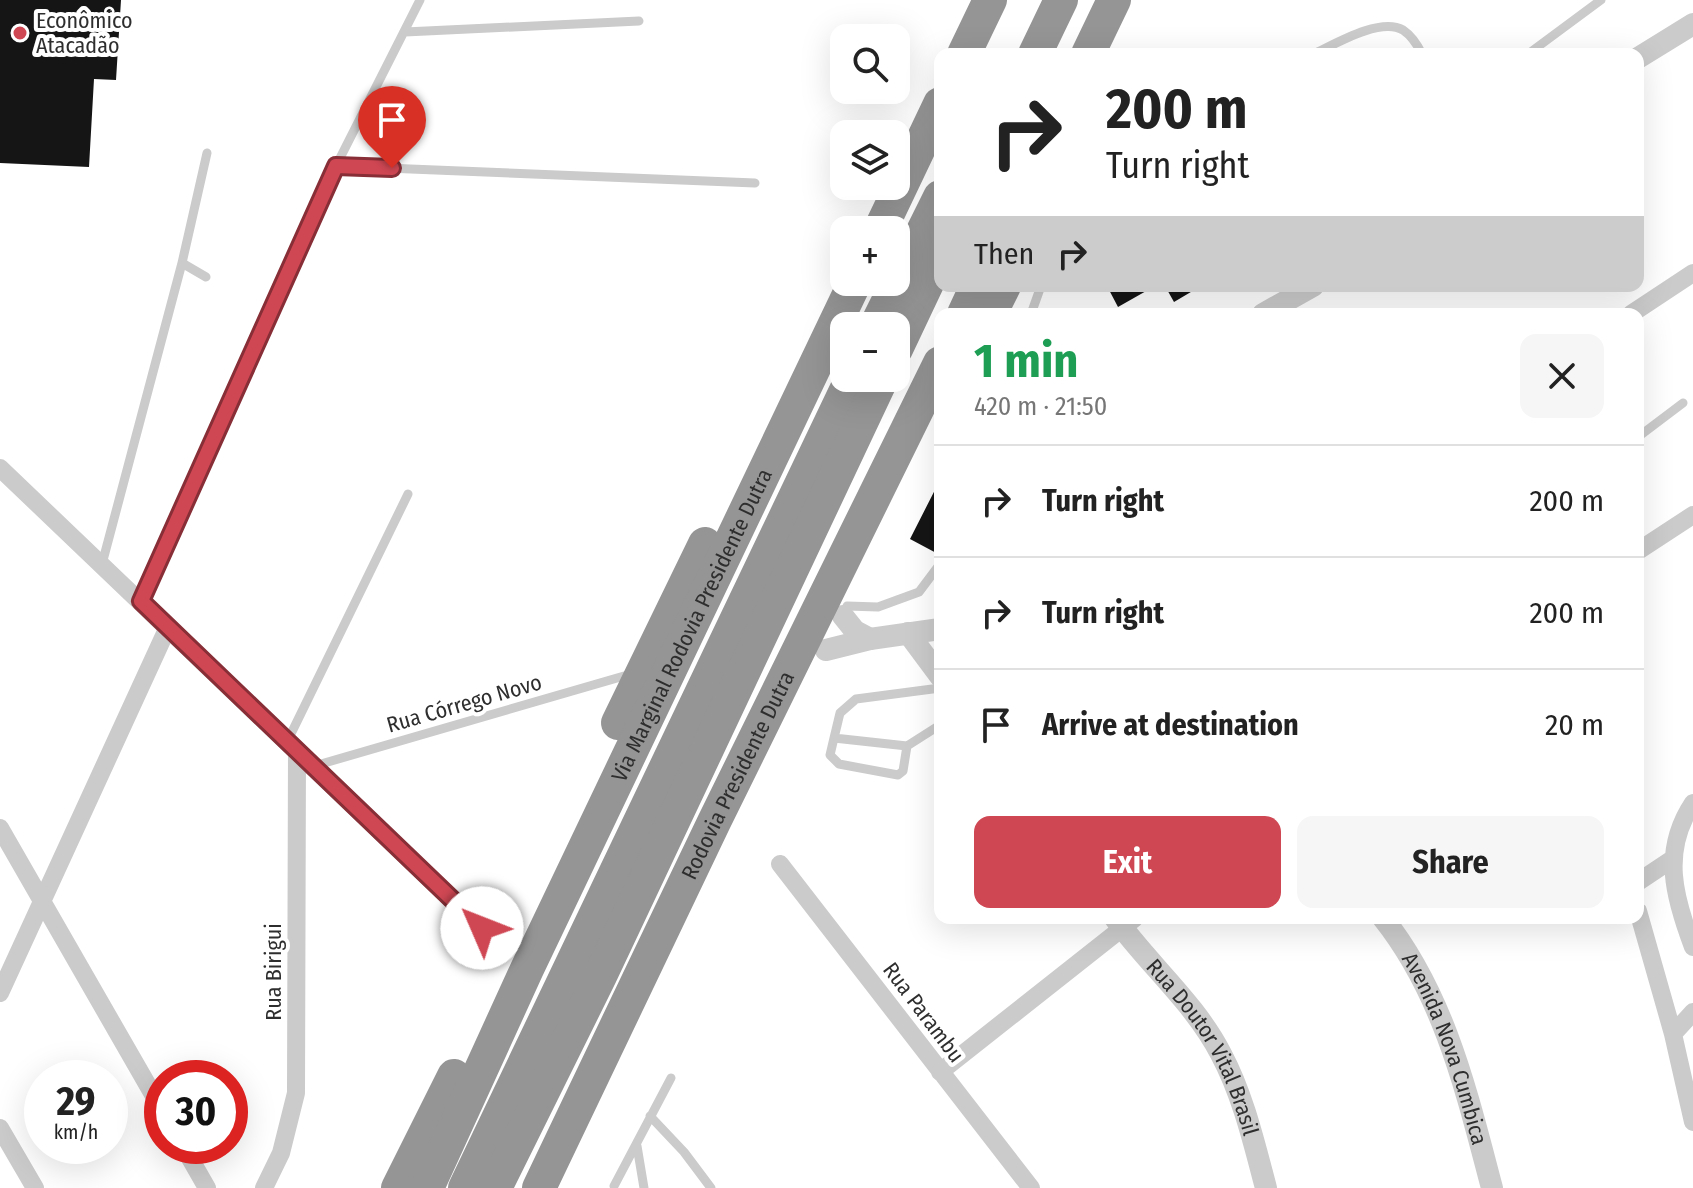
<!DOCTYPE html>
<html lang="en">
<head>
<meta charset="utf-8">
<style>
	body { margin:0; font-family:"Fira Sans Condensed",sans-serif; background:#f6f6f6; color:#222; height:100vh; display:flex; flex-direction:column; font-size:30px; white-space:nowrap }
	* { box-sizing:border-box; margin:0 }
	p { font-size:26px; color:#767676 }
	.icon { flex:none; width:44px; height:44px; fill:none; stroke:currentColor; stroke-width:2; stroke-linecap:round; stroke-linejoin:round }
	.map { position:relative; flex:1; overflow:hidden }
	.side { position:absolute; left:934px; top:308px; width:710px; height:616px; display:flex; flex-direction:column; background:#fff; border-radius:16px; box-shadow:0 8px 32px #0002 }
	.side>* { flex:none }
	.top-card { position:absolute; left:934px; top:48px; width:710px; height:244px; border-radius:16px; box-shadow:0 8px 32px #0002; background:#fff; color:#222; overflow:hidden }
	.buttons { position:absolute; left:830px; top:24px; display:grid; gap:16px }
	.buttons a { display:grid; place-items:center; width:80px; height:80px; border-radius:16px; background:#fff; box-shadow:0 8px 32px #0002; font-size:40px }
	.speed { position:absolute; left:24px; top:1060px; display:flex; gap:16px; font-size:40px; font-weight:700; text-align:center }
	.speed>* { display:grid; place-content:center; width:104px; height:104px; border-radius:50%; background:#fff; box-shadow:0 8px 32px #0002; line-height:1 }
	.speed small { font-size:20px; font-weight:400 }
	.speed .limit { border:12px solid #d22; background:#fff; color:#111 }
	.pin { position:absolute; display:grid; place-items:center; width:68px; height:68px; color:#fff; margin:-82px -34px; border-radius:50% 50% 50% 0; rotate:-45deg; box-shadow:0 0 8px #0007 }
	.pin .icon { rotate:45deg }
	.me { position:absolute; width:88px; margin:-44px; rotate:314deg; stroke-linejoin:round; filter:drop-shadow(0 0 6px #0008) }
	.turn { display:flex; align-items:center; gap:28px; height:168px; padding:0 40px; font-size:36px }
	.turn .icon { width:104px; height:104px; stroke-width:2.5 }
	.turn b { display:block; font-size:56px; line-height:68px }
	.then { display:flex; align-items:center; height:76px; padding:0 40px; background:#0003; gap:16px; font-size:30px }
	.round { display:grid; place-items:center; flex:none; width:84px; height:84px; border-radius:16px; background:#f6f6f6 }
	.headline { display:flex; align-items:center; justify-content:space-between; height:136px; padding:0 40px }
	h1 { font-size:48px; font-weight:700; line-height:60px; color:#1e9e55 }
	.action { display:flex; gap:16px; margin-top:auto; padding:16px 40px }
	.action a { flex:1; height:92px; border-radius:16px; background:#cf4753; color:#fff; font-size:32px; font-weight:700; line-height:92px; text-align:center }
	.action a+a { background:#f6f6f6; color:#222 }
	ul { padding:0; list-style:none }
	li { display:flex; align-items:center; gap:24px; height:112px; padding:0 40px; border-top:2px solid #e0e0e0 }
	li div { flex:1 }
	li b { display:block; font-size:30px }
	li em { font-style:normal }
	.map>svg:first-child { display:block }
</style>
</head>
<body>
<div class="map">
<svg width="1693" height="1188" viewBox="0 0 1693 1188">
	<rect width="100%" height="100%" fill="#fff"/>
	<path fill="#151515" d="M0 0H121L116 80 94 79 89 167 0 163Z
		M1107 286H1155L1118 307Z
		M1165 286H1201L1174 302Z
		M940 480V555L910 539Z"/>
	<g fill="none" stroke-linecap="round" stroke-linejoin="round">
		<path stroke="#cbcbcb" stroke-width="9" d="M405 32 639 21
			M1314 54C1335 44 1380 17 1403 30 1412 36 1417 44 1422 54
			M1528 54 1601 0
			M336 166 420 0
			M182 263 206 277
			M1031 314 1041 286
			M1638 437 1683 403
			M102 564 182 263 207 153
			M141 601 336 166 755 183
			M847 606 878 607 919 592 940 564
			M940 688 856 699 840 713 834 738 907 746 940 725
			M834 738 830 755 839 764 898 775 903 771 907 746
			M287 742 408 494
			M314 766 624 676
			M650 1116 684 1152 711 1188
			M637 1146 644 1188
			M614 1186 671 1078"/>
		<path stroke="#cbcbcb" stroke-width="18" d="M1631 314 1693 273
			M0 468 503 949
			M1638 551 1693 515
			M1693 803C1661 851 1674 897 1693 947
			M0 828 162 1110
			M780 864 1031 1188
			M1638 882 1671 860
			M1638 911 1673 1034 1693 1122
			M0 993 168 627
			M1673 1034 1693 1012
			M940 1072 1135 918
			M0 1128 35 1188
			M183 1146 207 1188
			M264 1188 281 1153 296 1093 297 751"/>
		<g stroke="#cbcbcb" stroke-width="22">
			<path d="M1638 58 1693 24"/>
			<path d="M1263 314 1313 286"/>
			<path d="M843 616 855 631 870 639"/>
			<path d="M908 633 940 676"/>
			<path d="M826 650 870 639 940 629"/>
			<path id="s1" d="M1115 918C1148 964 1195 1003 1221 1054 1243 1095 1254 1143 1266 1188"/>
			<path id="s2" d="M1383 918C1445 996 1467 1094 1492 1188"/>
		</g>
		<g stroke="#959595" stroke-width="34">
			<path d="M964 54 990 0"/>
			<path d="M1035 54 1061 0"/>
			<path d="M1088 54 1114 0"/>
			<path d="M880 230 940 104"/>
			<path d="M964 314 977 286"/>
			<path d="M990 314 1004 286"/>
			<path d="M876 326 940 197"/>
			<path d="M896 349 940 256"/>
			<path d="M618 723 705 544"/>
			<path d="M398 1188 454 1076"/>
			<path id="s3" d="M427 1188 527 969 855 282"/>
			<path d="M465 1188 852 378"/>
			<path d="M495 1188 600 976 882 378"/>
			<path id="s4" d="M539 1188 714 822 940 363"/>
		</g>
	</g>
	<g fill="none" stroke-linecap="round" stroke-linejoin="round">
		<defs>
			<path id="route" d="M392 168 336 166 141 601 482 928"/>
		</defs>
		<use href="#route" stroke="#872e36" stroke-width="20"/>
		<use href="#route" stroke="#cf4753" stroke-width="14"/>
	</g>
	<circle fill="#cf4753" stroke="#fff" stroke-width="3" cx="20" cy="33" r="8"/>
	<g text-anchor="middle" stroke-width="8" stroke-linejoin="round" paint-order="stroke">
		<g font-size="22" fill="#2e2e2e" stroke="#fff" text-anchor="start">
			<text x="36" y="28">Econômico<tspan x="36" dy="25">Atacadão</tspan></text>
		</g>
		<g font-size="22" fill="#2e2e2e" stroke="#fff">
			<text dy="8" stroke="none"><textPath href="#s3" startOffset="622">Via Marginal Rodovia Presidente Dutra</textPath></text>
			<text transform="translate(464 703) rotate(-16)" y="8">Rua Córrego Novo</text>
			<text dy="8" stroke="none"><textPath href="#s4" startOffset="458">Rodovia Presidente Dutra</textPath></text>
			<text transform="translate(273 972) rotate(-90)" y="8">Rua Birigui</text>
			<text transform="translate(924 1012) rotate(53)" y="8">Rua Parambu</text>
			<text dy="8" stroke="none"><textPath href="#s1" startOffset="158">Rua Doutor Vital Brasil</textPath></text>
			<text dy="8" stroke="none"><textPath href="#s2" startOffset="146">Avenida Nova Cumbica</textPath></text>
		</g>
	</g>
</svg>
<div class="buttons">
<a><svg class="icon" aria-label="search" viewBox="0 0 24 24"><circle cx="10" cy="10" r="6"/><path d="M15 15l6 6"/></svg></a>
<a><svg class="icon" aria-label="layers" viewBox="0 0 24 24"><path d="M12 4l9 5-9 5-9-5zM3 14l9 5 9-5"/></svg></a>
<a>+</a>
<a>−</a>
</div>
<div class="speed"><div>29<small>km/h</small></div><div class="limit">30</div></div>
<div class="pin" style="left:392px;top:168px;background:#d93025"><svg class="icon" aria-label="arrive" viewBox="0 0 24 24"><path d="M6 21V4h12l-3 4 3 4H6"/></svg></div>
<svg class="me" style="left:482px;top:928px" viewBox="-20 -20 40 40"><circle r="19" fill="#fff"/><path d="M0-13L10 11 0 6-10 11z" fill="#cf4753"/></svg>
<div class="top-card">
<div class="turn"><svg class="icon" aria-label="right" viewBox="0 0 24 24"><path d="M7 20v-9h11M14 6l5 5-5 5"/></svg><div><b>200 m</b>Turn right</div></div>
<div class="then">Then<svg class="icon" aria-label="right" viewBox="0 0 24 24"><path d="M7 20v-9h11M14 6l5 5-5 5"/></svg></div>
</div>
<section class="side">
<div class="headline"><div><h1>1 min</h1><p>420 m · 21:50</p></div><a class="round"><svg class="icon" aria-label="close" viewBox="0 0 24 24"><path d="M6 6l12 12M18 6L6 18"/></svg></a></div>
<ul>
<li><svg class="icon" aria-label="right" viewBox="0 0 24 24"><path d="M7 20v-9h11M14 6l5 5-5 5"/></svg><div><b>Turn right</b></div><em>200 m</em></li>
<li><svg class="icon" aria-label="right" viewBox="0 0 24 24"><path d="M7 20v-9h11M14 6l5 5-5 5"/></svg><div><b>Turn right</b></div><em>200 m</em></li>
<li><svg class="icon" aria-label="arrive" viewBox="0 0 24 24"><path d="M6 21V4h12l-3 4 3 4H6"/></svg><div><b>Arrive at destination</b></div><em>20 m</em></li>
</ul>
<div class="action"><a>Exit</a><a>Share</a></div>
</section>
</div>
</body>
</html>
